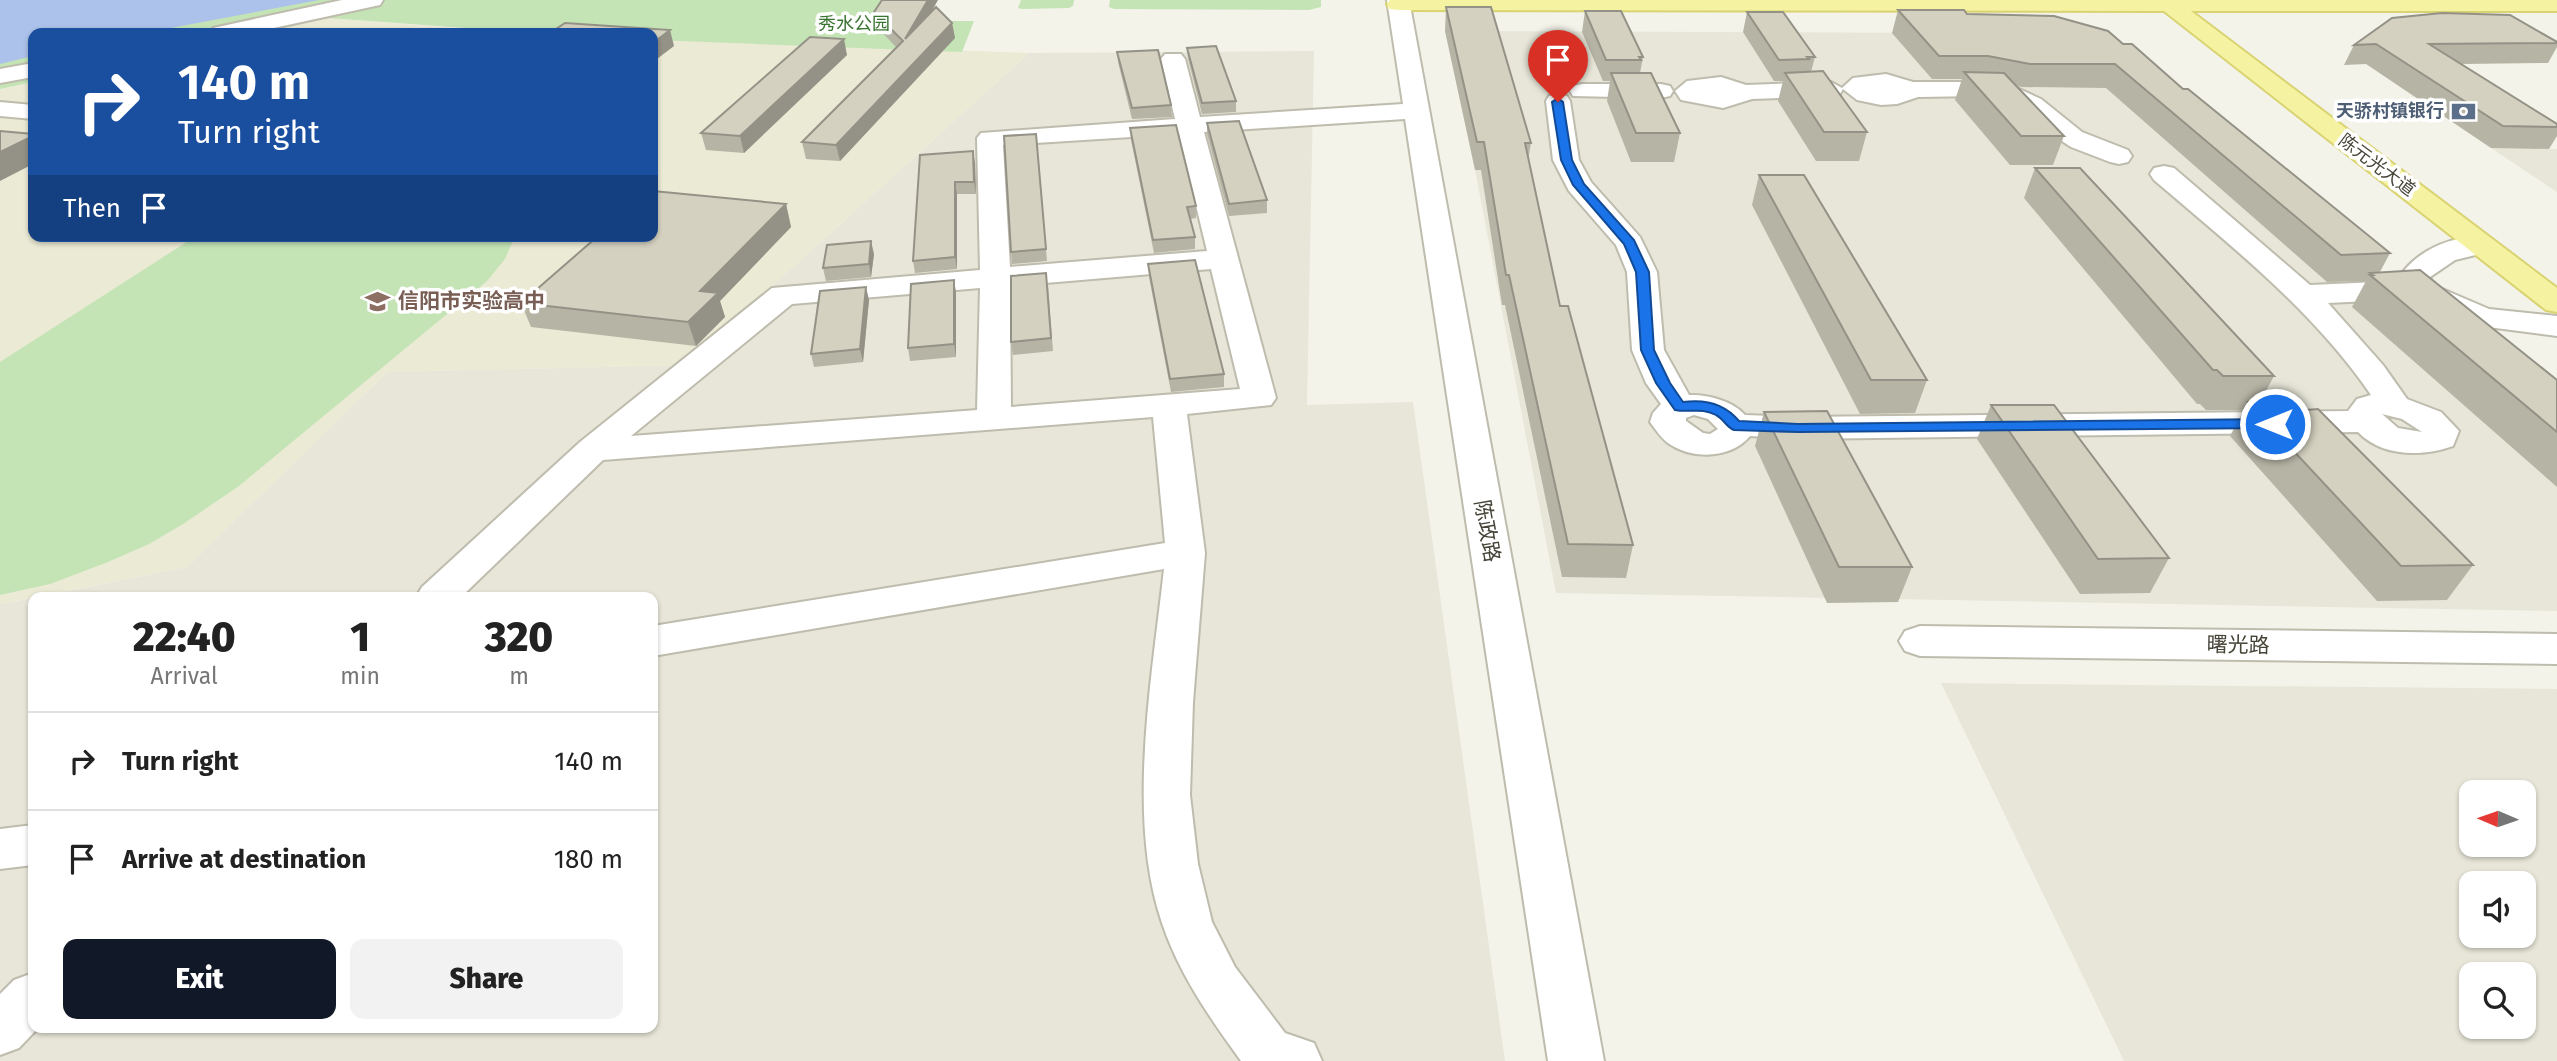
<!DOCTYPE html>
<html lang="en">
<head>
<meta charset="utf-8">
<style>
	body { margin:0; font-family:"Fira Sans","Noto Sans SC",sans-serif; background:#f2f2f2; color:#222; height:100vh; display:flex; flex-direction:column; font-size:26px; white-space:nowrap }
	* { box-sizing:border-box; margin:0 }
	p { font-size:23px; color:#767676 }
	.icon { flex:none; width:38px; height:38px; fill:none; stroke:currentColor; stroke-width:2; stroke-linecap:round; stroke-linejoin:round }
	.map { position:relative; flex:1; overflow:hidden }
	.sheet { position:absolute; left:28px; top:592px; width:630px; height:441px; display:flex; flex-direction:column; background:#fff; border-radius:14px; box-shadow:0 2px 5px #0004 }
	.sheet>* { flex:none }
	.hud { position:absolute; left:28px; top:28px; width:630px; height:214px; border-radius:14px; box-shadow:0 2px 5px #0004; background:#1a4fa0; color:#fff; overflow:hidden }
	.needle { width:46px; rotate:272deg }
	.fabs { position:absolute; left:2459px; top:780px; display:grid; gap:14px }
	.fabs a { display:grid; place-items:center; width:77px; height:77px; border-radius:14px; background:#fff; box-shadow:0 2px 5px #0004; font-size:35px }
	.pin { position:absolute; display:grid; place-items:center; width:60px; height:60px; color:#fff; margin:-72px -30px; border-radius:50% 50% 50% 0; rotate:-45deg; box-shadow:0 0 7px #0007 }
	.pin .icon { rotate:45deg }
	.me { position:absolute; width:77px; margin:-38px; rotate:270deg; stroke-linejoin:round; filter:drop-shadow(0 0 5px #0008) }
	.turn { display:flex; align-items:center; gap:24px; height:147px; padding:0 35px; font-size:32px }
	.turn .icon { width:91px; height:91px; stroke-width:2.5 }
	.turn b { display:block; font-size:49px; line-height:60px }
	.then { display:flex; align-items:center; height:66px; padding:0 35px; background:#0003; gap:14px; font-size:26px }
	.eta { display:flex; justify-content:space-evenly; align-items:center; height:119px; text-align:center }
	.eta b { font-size:42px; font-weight:800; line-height:49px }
	.primary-button { display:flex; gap:14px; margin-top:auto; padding:14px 35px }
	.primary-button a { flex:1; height:80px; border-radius:14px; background:#111827; color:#fff; font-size:28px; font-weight:800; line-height:80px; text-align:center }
	.primary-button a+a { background:#f2f2f2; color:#222 }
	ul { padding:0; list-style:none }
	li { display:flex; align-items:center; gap:21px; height:98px; padding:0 35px; border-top:2px solid #e0e0e0 }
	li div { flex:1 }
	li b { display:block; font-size:26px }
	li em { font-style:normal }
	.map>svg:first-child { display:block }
</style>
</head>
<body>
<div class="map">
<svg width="2557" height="1061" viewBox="0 0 2557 1061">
	<rect width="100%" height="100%" fill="#f3f3ea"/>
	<path fill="#e7e6d8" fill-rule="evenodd" d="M1445 31 1957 33 2146 88 2557 434V611L1556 593 1475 170Z
		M1314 51 1307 405 1413 402 1505 1061H0V604L33 598V1027H653V597H38L187 567 387 372 685 365 1029 53Z
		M2491 148 2557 149V192Z
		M1941 683 2557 689V1061H2124ZM2471 793H2524V845H2471ZM2471 884H2524V936H2471ZM2471 975H2524V1027H2471Z"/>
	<path fill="#ebead5" d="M327 18 492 31 536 33H255Z
		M653 40 1029 53 685 365 387 372 187 567 0 604V89L33 82V236H653Z"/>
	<path fill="#c4e4b6" d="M0 0H894L881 21H974L962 52 653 40V33H536L327 18 255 33H33V82L0 89Z
		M1021 0H1074L1073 6 1069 8 1022 9 1018 8Z
		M1110 0H1321V7L1309 10 1114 9 1109 7Z
		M196 236H515L505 259 487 281 239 486 183 524 149 544 108 562 50 584 0 595V362Z"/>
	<path fill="#acc2ea" d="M0 0H319L144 33H33V56L0 64Z"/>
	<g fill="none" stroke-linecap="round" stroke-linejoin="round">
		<defs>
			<path id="minor" d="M342 0H383L380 5 251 33H210L213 28Z
				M1387 0H1409L1604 1061H1548L1405 119 1204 132 1276 398 1271 405 1187 414 1205 553 1193 702 1190 795 1198 864 1212 922 1235 967 1285 1033 1314 1043 1322 1061H1241C1210 1018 1179 974 1162 923 1126 818 1152 678 1164 569L653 656V626L1165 543 1153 417 603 460 461 597H416L422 587 580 442 772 288 980 270 977 138 981 133 1175 119 1161 59 1165 54H1181L1185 59 1200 117 1403 104ZM1179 134 1207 251 1010 267 1003 145ZM1211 269 1240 389 1011 407 1010 286ZM980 288 977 410 631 436 792 304Z
				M33 63V77L0 83V69Z
				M1886 74 1913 82H1980L2017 88 2041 99 2082 132 2128 150 2132 156 2128 162 2119 164 2110 162 2071 147 2050 133 2024 109 2002 100 1980 96 1918 97 1897 104 1881 105 1857 100 1843 89 1840 94 1831 96 1752 99 1723 108 1681 100 1675 91 1687 81 1721 77 1746 85 1831 82 1842 88 1853 78Z
				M1582 84H1661L1670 86 1673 91 1670 96 1661 98 1573 96 1570 91 1573 86Z
				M1558 94 1567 96 1570 101 1579 160 1591 182 1640 237 1657 272 1664 350 1689 395C1707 394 1733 401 1745 415L1798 417 2348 411 2357 399 2371 395C2313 310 2231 246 2154 180L2150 174 2154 168 2164 166 2174 168 2310 285 2401 281 2400 276C2418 249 2460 231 2492 239L2497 245 2492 251 2455 260 2430 277 2433 285 2489 309 2557 316V336L2472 325 2413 299 2328 303 2383 365 2407 399 2441 412 2459 431 2453 446C2422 457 2382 457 2358 432L1798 439 1750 436C1731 459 1692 460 1668 443 1661 438 1656 430 1650 422L1653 413 1661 404 1646 383 1632 350 1627 272 1616 245 1569 191 1553 160 1546 101 1549 96ZM2382 414 2402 419 2422 432 2398 428ZM1694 415 1708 419 1718 429 1710 434 1703 433 1686 421V418Z
				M0 102 33 105V119L0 116Z
				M1920 626 2557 634V664L1920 656 1905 651 1899 641 1905 631Z
				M33 825V865L0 869V829Z
				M33 973V1027H39L19 1048 0 1055V994L14 980Z"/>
			<path id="major" d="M1390 0H2557V11H2191L2557 288V312L2546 310 2164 11 1398 10 1390 9 1387 4Z"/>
		</defs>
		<use href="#minor" stroke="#bebcad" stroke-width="4"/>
		<use href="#major" stroke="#d9d372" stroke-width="4"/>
		<use href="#minor" fill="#fff" fill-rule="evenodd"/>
		<use href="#major" fill="#f5f2a1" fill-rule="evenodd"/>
	</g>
	<path fill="#b6b4a5" d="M1446 7 1531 143 1528 160 1560 306 1633 545 1626 578 1562 577 1505 305H1502L1481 170H1475L1445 31Z
		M1898 10 1967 14 2123 44 2183 89 2390 253 2380 272 2557 380V487L2352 307 2366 281 2327 282 2106 88 2022 87 2017 86 2064 136 2053 165H2010L1955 100 1962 79H1932L1892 33Z
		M1585 11 1643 57 1640 73 1680 133 1674 162H1631L1607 101 1610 81H1603L1582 32Z
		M874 12H931L952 23 955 38 840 161 806 159 802 142 896 47 877 27Z
		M1747 12 1815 57 1811 72 1867 132 1859 161H1816L1778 101 1783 81H1774L1743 32Z
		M2557 42V47L2548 63 2461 64 2557 124V136L2549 149 2491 148 2366 64 2344 65 2354 45Z
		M1187 48 1236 101V112L1202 114 1188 59Z
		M1117 52 1171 105 1172 117 1132 119 1118 62Z
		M847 55 744 153 706 150 701 133Z
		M1207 123 1267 200V213L1229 216 1207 134Z
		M1130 128 1196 206V218L1190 219 1195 237V249L1154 253 1131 140Z
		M1036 134 1047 261 1012 264 1011 252Z
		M920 155 975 163 976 194H957V269L915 273 913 261Z
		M2035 168 2274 376 2260 402 2306 410 2473 565 2447 600 2377 601 2230 436 2244 410H2206L2200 404H2197L2024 198Z
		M1759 175 1927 380 1915 413 1860 414 1752 205Z
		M786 204 791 227 720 301 725 317 696 346 531 327 521 303Z
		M874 254 871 277 826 281 823 268Z
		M1148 264 1224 374V387L1171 392 1149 277Z
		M954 280 956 293V357L910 361 908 348Z
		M1048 285 1053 351 1013 355 1011 342Z
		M869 300 863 362 814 367 811 354Z
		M1991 405 2169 558 2150 593 2080 594 1977 439Z
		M1764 412 1912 567 1898 602 1827 603 1755 446Z"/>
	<path fill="#949286" d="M928 0H938L908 54 905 39Z
		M952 23 955 38 840 161 836 145Z
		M670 30 674 46 653 62V43Z
		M844 39 847 55 744 153 740 136Z
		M33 136V164L0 181V152Z
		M973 151 975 163 976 194 974 182Z
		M955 182 957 194V269L955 257Z
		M786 204 791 227 720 301 725 317 696 346 688 322 700 291Z
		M871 241 874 254 871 277 869 264Z
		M954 280 956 293V357L954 344Z
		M866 287 869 300 863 362 860 349Z"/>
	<path fill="#d4d1c0" stroke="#949286" stroke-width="2" d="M882 0H928L905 39 936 7 952 23 836 145 802 142 903 41 874 12Z
		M1446 7H1491L1531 143H1525L1560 306H1568L1633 545 1568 544 1509 275H1506L1484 142H1477Z
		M1898 10H1964L1967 14 2054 16 2108 31 2123 44H2132L2183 89H2188L2390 253 2341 255 2115 64H2030L1988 56H1939Z
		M1585 11H1621L1643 57H1639L1641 60H1606Z
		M1747 12H1783L1815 57H1807L1809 59 1779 60Z
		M2442 13 2510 15 2557 42V43L2429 44 2557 124V127L2503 126 2376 44 2354 45 2392 18Z
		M565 23 670 30 653 43V33H550Z
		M810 37 844 39 740 136 701 133Z
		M1216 46 1236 101 1202 103 1187 48Z
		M1158 50 1171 105 1132 108 1117 52Z
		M1823 71 1867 132H1824L1785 73Z
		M1964 72 2004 73 2064 136H2021Z
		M1611 73H1651L1680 133H1636Z
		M1239 121 1267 200 1229 204 1207 123Z
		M1176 125 1196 206 1187 207 1195 237 1153 240 1130 128Z
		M0 131 33 134V136L0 152Z
		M1036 134 1046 249 1011 252 1004 136Z
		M973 151 974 182H955V257L913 261 920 155Z
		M2035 168H2080L2274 376H2223L2217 370H2213Z
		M1759 175H1804L1927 380H1871Z
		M653 191 786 204 700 291 718 293 688 322 521 303 598 236H653Z
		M871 241 869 264 823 268 827 245Z
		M1195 260 1224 374 1170 379 1148 264Z
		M2420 270 2557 380V432L2370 275H2373L2370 273Z
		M1046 273 1051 338 1011 342V276Z
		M954 280V344L908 348 911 284Z
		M866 287 860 349 811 354 820 291Z
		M2248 402H2299L2306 410 2318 409 2473 565 2401 566Z
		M1991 405H2054L2169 558 2098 559Z
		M1827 411 1912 567H1839L1764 412Z"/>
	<path fill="#1a73e8" stroke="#114b97" stroke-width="2" d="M1558 98 1563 102 1572 160 1584 184 1634 240 1649 272 1654 350 1670 383 1683 402C1705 399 1725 404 1739 421L1798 424 2275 419 2283 424 2275 428 1798 432 1734 430C1726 427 1724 419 1716 415 1702 407 1689 413 1675 410L1656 383 1641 350 1636 272 1624 244 1573 185 1561 160 1552 102Z"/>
	<defs>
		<symbol id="bank-bare" viewBox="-9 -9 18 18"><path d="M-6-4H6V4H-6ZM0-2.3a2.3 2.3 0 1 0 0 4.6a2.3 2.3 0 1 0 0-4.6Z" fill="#5c6f8a" stroke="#fff" stroke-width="2.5" paint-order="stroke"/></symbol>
		<symbol id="school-bare" viewBox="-9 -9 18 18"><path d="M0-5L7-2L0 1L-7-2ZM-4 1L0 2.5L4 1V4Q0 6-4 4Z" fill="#8d6e63" stroke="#fff" stroke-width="2.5" paint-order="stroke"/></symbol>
	</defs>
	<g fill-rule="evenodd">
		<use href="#bank-bare" x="2446" y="94" width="35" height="35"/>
		<use href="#school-bare" x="360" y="284" width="35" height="35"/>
	</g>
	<g text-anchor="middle" stroke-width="7" stroke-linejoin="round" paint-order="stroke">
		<g font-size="18" fill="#3a7431" stroke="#fff">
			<text x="854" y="30">秀水公园</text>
		</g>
		<g font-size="18" font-weight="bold" fill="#4e5e75" stroke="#fff" text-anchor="end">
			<text x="2444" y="117">天骄村镇银行</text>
		</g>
		<g font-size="18" fill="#474438" stroke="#fff">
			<text transform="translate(2377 165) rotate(37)" y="6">陈元光大道</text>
		</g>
		<g font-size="21" font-weight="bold" fill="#785e54" stroke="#fff" text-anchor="start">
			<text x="398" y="308">信阳市实验高中</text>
		</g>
		<g font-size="21" fill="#474438" stroke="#fff">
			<text transform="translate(1487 531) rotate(80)" y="7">陈政路</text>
			<text transform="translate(2238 645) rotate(1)" y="7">曙光路</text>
		</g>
	</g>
</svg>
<div class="fabs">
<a><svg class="needle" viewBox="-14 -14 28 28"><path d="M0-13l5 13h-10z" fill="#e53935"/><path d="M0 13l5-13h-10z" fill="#767676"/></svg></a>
<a><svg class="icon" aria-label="sound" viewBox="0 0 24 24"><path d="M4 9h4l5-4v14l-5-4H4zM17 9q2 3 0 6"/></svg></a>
<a><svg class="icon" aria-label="search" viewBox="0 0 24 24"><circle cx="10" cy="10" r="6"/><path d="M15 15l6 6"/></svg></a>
</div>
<div class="pin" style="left:1558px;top:102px;background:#d93025"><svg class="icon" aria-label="arrive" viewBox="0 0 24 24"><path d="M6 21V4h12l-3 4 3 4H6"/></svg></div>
<svg class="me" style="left:2275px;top:424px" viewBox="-20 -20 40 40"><circle r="17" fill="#1a73e8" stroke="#fff" stroke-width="3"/><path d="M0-11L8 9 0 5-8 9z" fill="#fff"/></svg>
<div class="hud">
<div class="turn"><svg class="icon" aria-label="right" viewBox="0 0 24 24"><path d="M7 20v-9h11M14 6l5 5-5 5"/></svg><div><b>140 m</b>Turn right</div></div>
<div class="then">Then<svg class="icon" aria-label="arrive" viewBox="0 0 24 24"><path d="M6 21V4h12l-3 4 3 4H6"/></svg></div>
</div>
<section class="sheet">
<div class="eta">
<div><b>22:40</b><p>Arrival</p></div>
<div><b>1</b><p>min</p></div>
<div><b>320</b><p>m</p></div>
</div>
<ul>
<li><svg class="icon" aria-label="right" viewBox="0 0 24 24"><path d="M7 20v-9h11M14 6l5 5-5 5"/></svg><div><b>Turn right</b></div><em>140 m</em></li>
<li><svg class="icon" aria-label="arrive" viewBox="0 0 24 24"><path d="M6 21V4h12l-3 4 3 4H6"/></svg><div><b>Arrive at destination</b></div><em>180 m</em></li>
</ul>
<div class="primary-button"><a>Exit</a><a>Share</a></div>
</section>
</div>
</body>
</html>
